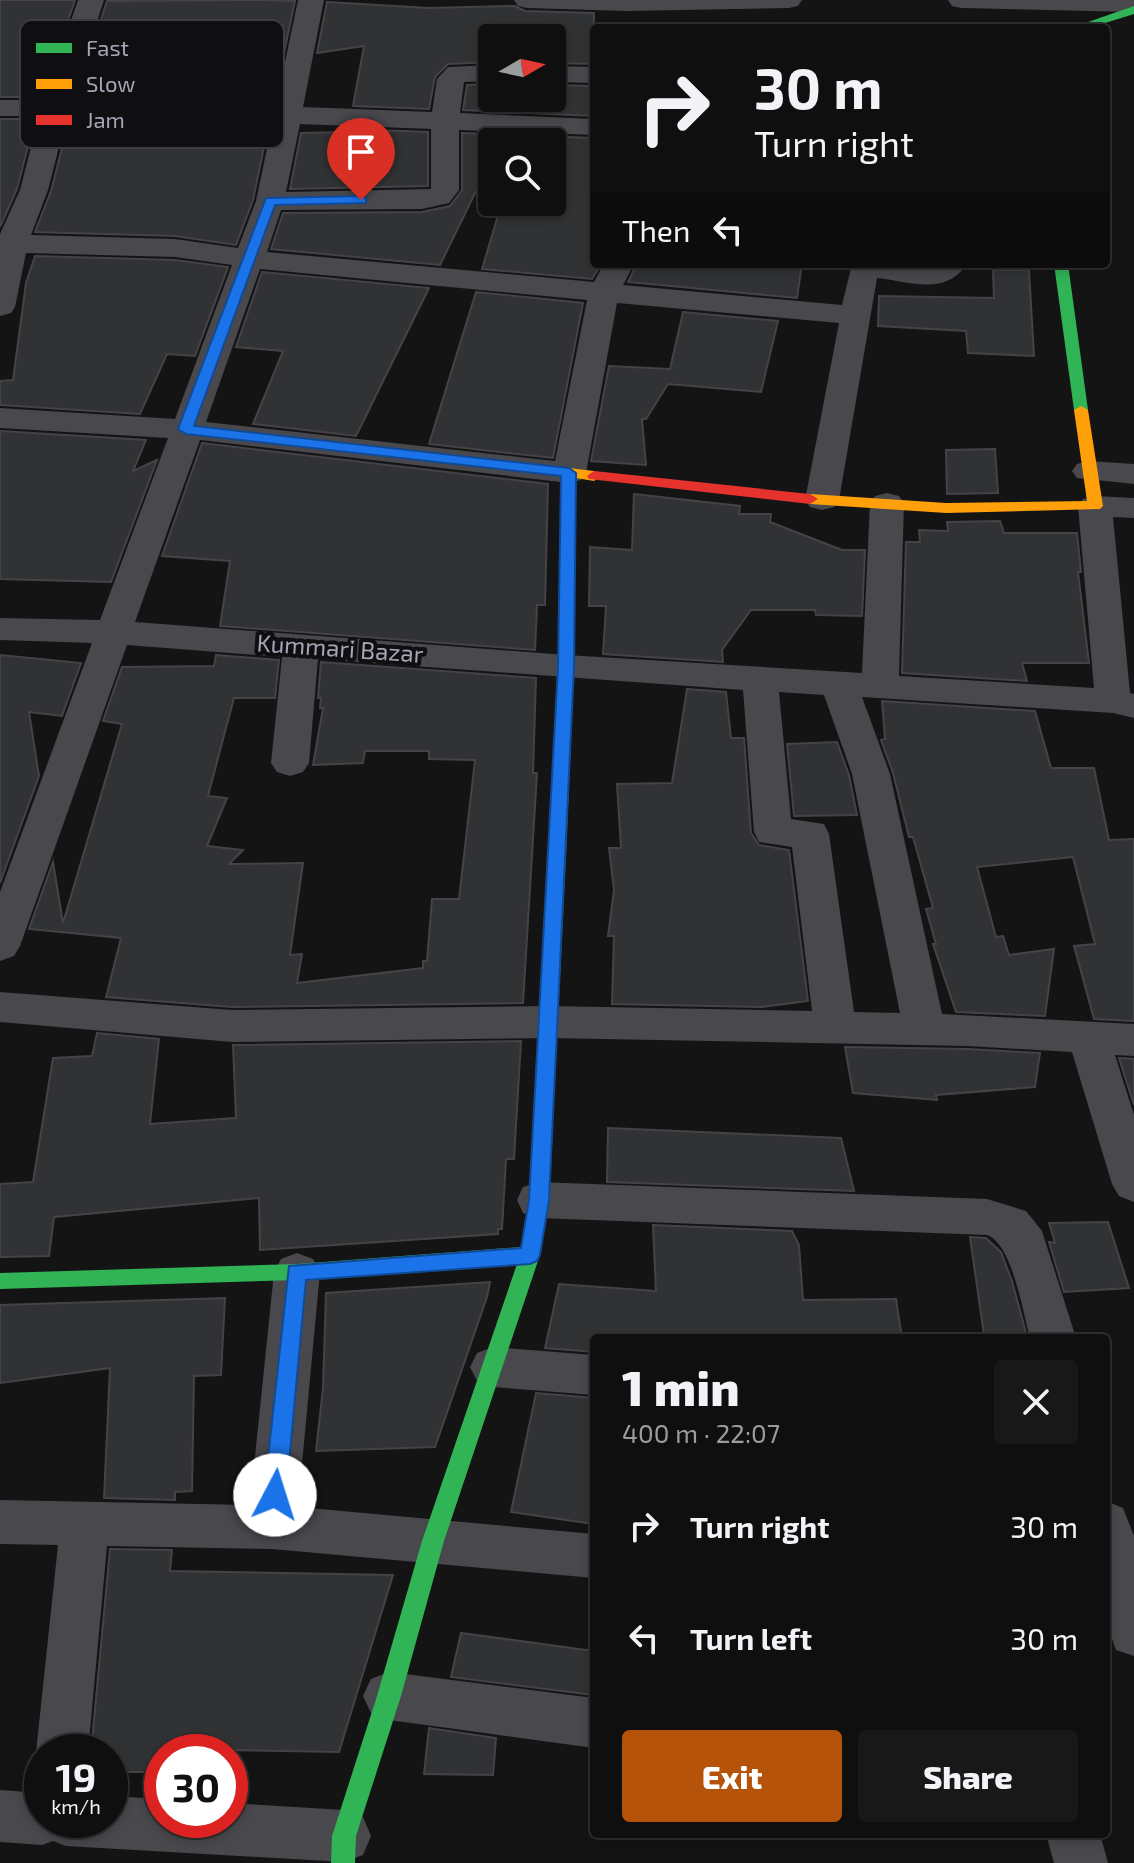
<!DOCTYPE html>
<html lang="en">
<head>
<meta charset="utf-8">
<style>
	body { margin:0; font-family:"Exo 2",sans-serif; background:#181818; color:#f1f3f6; height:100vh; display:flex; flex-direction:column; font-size:30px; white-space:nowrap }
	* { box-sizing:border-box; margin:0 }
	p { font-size:26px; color:#9b9c9e }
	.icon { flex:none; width:44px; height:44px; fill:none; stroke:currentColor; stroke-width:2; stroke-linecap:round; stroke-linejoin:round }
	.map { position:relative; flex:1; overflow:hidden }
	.drawer { position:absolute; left:590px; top:1334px; width:520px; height:504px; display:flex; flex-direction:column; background:#0f0f0f; border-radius:8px; box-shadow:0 4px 12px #0003,0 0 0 2px #2f2f2f }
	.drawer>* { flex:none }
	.guide { position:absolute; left:590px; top:24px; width:520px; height:244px; border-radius:8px; box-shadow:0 4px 12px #0003,0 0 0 2px #2f2f2f; background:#0f0f0f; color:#f1f3f6; overflow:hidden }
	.needle { width:52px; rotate:81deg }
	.tools { position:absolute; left:478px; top:24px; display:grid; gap:16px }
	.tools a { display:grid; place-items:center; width:88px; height:88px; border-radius:8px; background:#0f0f0f; box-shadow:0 4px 12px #0003,0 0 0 2px #2f2f2f; font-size:40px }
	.speed { position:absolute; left:24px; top:1734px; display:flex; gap:16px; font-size:40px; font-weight:700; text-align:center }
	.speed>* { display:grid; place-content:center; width:104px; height:104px; border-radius:50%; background:#0f0f0f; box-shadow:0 4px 12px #0003,0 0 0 2px #2f2f2f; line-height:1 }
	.speed small { font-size:20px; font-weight:400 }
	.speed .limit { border:12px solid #d22; background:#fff; color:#111 }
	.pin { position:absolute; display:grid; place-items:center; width:68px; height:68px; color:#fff; margin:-82px -34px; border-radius:50% 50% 50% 0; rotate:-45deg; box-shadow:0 0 8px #0007 }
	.pin .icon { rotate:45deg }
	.me { position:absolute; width:88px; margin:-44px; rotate:5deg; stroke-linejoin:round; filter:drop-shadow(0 0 6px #0008) }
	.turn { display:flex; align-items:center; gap:28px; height:168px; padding:0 32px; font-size:36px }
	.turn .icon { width:104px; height:104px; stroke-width:2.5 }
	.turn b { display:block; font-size:56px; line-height:68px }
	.then { display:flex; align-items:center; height:76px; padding:0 32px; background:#0003; gap:16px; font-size:30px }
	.round { display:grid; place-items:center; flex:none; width:84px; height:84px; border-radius:8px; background:#181818 }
	.summary { display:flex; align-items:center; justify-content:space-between; height:136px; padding:0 32px }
	h1 { font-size:48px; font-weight:800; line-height:60px }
	.button { display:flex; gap:16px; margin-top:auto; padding:16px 32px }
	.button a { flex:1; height:92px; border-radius:8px; background:#b45309; color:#fff; font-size:32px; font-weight:800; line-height:92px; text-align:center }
	.button a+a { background:#181818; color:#f1f3f6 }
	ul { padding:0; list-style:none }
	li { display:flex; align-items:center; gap:24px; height:112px; padding:0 32px }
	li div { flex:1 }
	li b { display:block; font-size:30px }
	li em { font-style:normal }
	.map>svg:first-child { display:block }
</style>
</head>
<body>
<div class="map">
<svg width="1134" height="1863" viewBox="0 0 1134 1863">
	<rect width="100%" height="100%" fill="#141414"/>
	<path fill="#313234" stroke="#444348" stroke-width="2" d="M0 0H75L42 97H0Z
		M263 0 295 1 282 62 197 60 170 134 267 133 253 200 236 245 175 236 35 232 51 191 72 109 107 1Z
		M327 2 428 8 515 6 525 11 594 13V64L552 63V38H492V62L448 64 435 77 429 109 353 106 364 46 317 53Z
		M492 84V98H552V85L594 86V116L463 110 467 85Z
		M0 119H35L17 189 0 227Z
		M348 129 428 132V186L290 189 301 133 348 132Z
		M462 133 594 138V264H601L592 279 482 269 502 202H552V142H492V193L478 187 440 265 271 249 283 213 422 212 450 206 462 190Z
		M35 256 175 260 228 267 195 356 167 354 140 414 0 405V381L13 380 26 283Z
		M637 264H802L797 298 628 282Z
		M993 270H1029L1034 356 968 353 966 331 878 326 879 296 994 298Z
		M262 272 429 288 356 436 253 424 283 351 236 347Z
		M476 292 583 303 553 458 429 444Z
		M683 312 778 321 761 392 668 384 646 419H642L646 465 591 461 609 366 670 369Z
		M0 431 146 440 133 471 157 460 111 582 0 579Z
		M202 443 548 484 545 605H537L535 650 220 626 230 561 162 556Z
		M995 449 998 493 947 494 946 450Z
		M634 494 740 506 739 514H771L770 522 842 550H865L862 616 816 615 815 610H751L722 650 723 662 603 654 606 606H589L590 547 632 550Z
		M1000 521 1004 533H1077L1081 572H1078L1089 663H1022L1027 681 902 673 906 542H920L919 530 948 531 947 522Z
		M0 655 81 663 62 716 29 712 39 776 0 883Z
		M216 655 279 660 275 698H234L208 796 227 798 207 846 243 850 229 864 303 863 290 955 302 954 297 983 423 968V961H427L432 899H459L475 760 429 759V751H365L363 763 313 765 323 708H320L321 698H318L321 662 536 678 533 773H537L523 1003 232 1007 106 997 121 938 29 929 53 862 63 923 122 724 103 721 122 667 214 666Z
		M687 689 726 692 731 738H744L751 833 759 845 789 850 808 1001 761 1007 612 1004 614 936H608L614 890 609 848H621L617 784 672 783Z
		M882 701 1035 711 1051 768H1094L1109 840 1134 839V1021L1094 1019 1074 946 1095 944 1073 857 977 867 996 937 1003 936 1009 955 1054 949 1045 1016 956 1012 933 944H936L926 909 933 908 913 837H909L893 773 881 740 885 739Z
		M837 742 849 775 857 815 794 816 787 744Z
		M97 1033 159 1039 150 1124 236 1118 233 1045 521 1041 514 1159H506L502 1229H498V1234L260 1250 259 1198 54 1217 49 1256 0 1257V1184L33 1182 53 1058 92 1056Z
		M845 1047 967 1049 1040 1053 1035 1087 936 1095 937 1100 853 1093Z
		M1119 1058 1134 1059V1105Z
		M608 1128 841 1138 854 1191 607 1182Z
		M1108 1222 1129 1288 1064 1292 1049 1242 1055 1243 1049 1223Z
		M653 1225 792 1231 799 1245 803 1300 896 1299 902 1338H594V1352L545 1348 559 1284 656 1291Z
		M970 1237 986 1238 1001 1252 1012 1281 1026 1333 984 1335Z
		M490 1282 487 1297 435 1447 316 1451 323 1388 326 1293Z
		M225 1298 221 1375 194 1376 192 1491 175 1492V1500L104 1498 110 1368 0 1383V1305Z
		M536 1393 594 1398V1524L511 1512Z
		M110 1549 172 1550 170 1571 393 1575 339 1752 158 1749 156 1772H110V1752H91Z
		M461 1633 594 1651V1695L451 1677Z
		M429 1728 496 1738 493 1775 424 1774Z"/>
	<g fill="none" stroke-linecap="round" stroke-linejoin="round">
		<path fill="#48484d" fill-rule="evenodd" d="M78 0H104L69 108 48 190 31 235 175 239 238 248 256 201 298 0H324L303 107 432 112 437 79 448 67 492 65V81L464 82 460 113 594 119V135L459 130V190L449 203 422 209 281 210 267 252 594 282 604 264H634L623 285 842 305 852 264H967C945 296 912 282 877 278L839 500 834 507 822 510 810 507 805 500 839 323 617 303 586 473 581 480 569 483 200 440 135 622 566 655 862 673 870 503 875 496 887 493 899 496 904 503 899 676 1094 688 1078 506 1083 499 1095 496 1134 498V518L1113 517 1130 693 1134 694V718L1113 713 862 697 890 774 942 1014 1134 1024V1056L1115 1055 1134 1115V1202L1119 1196 1112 1184 1072 1052 967 1046 549 1038 232 1042 0 1022V992L232 1010 549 1006 812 1011 792 847 759 842 754 832 743 690 318 659 309 763 303 772 290 776 277 772 271 763 282 657 127 645 20 946 14 956 0 961V892L92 643 0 640V618L100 620 168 438 0 428V408L175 419 232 265 175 257 26 253 15 307 11 313 0 316V234L20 190 39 116H0V100H44ZM300 124 431 129V189L286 192ZM260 269 587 300 555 461 206 422ZM779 692 824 695 852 774 900 1013 854 1012 829 834 824 824 791 819Z
			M514 0H802L798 6 789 8 626 11 527 8 518 6Z
			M948 0H1134V12L961 8 952 6Z
			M552 66 594 67V83L552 82Z
			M1089 461 1134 464V484L1077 478 1072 471 1077 464Z
			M539 1182 987 1199 1026 1211 1042 1231 1076 1338H1030C1023 1313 1012 1243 987 1235L539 1218 523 1213 517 1200 523 1187Z
			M297 1253 313 1259 320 1272 298 1507 594 1534V1578L272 1549 107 1546 88 1752H42V1766L36 1752 58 1545 0 1544V1500L250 1505 274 1272 281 1259Z
			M493 1347 594 1355V1395L493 1387 477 1381 470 1367 477 1353Z
			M1106 1501 1123 1508 1134 1536V1656L1116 1650 1106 1622Z
			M389 1672 594 1698V1748L389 1720 371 1713 363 1696 371 1679Z
			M0 1790 42 1793V1820H110V1796L162 1799V1820H230V1803L344 1810 363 1817 371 1836 363 1855 344 1862 66 1846 53 1841 42 1845 0 1842Z
			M1046 1834H1100L1108 1863H1054Z"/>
		<path fill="#30b455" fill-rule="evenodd" d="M1134 6V14L1089 28H1071Z
			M1054 264H1068L1088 410 1081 414 1074 410Z
			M557 848 566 854 549 1200 540 1255 444 1541 401 1696 356 1836 355 1863H331L332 1836 377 1696 422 1541 517 1264 297 1280 0 1289V1273L297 1264 521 1247 529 1200 548 854Z"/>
		<path fill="#ff9f0a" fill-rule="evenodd" d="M1081 406 1088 410 1103 506 1100 509 946 513 810 504 802 499 810 494 946 503 1087 501 1074 410Z
			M569 468 594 471 601 476 594 481 576 478 574 667 566 854 557 860 548 854 558 667 562 473Z"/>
		<path fill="#e5322d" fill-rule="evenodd" d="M594 471 810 494 818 499 810 504 589 479 587 476Z"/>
	</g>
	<path fill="#1a73e8" stroke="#114b97" stroke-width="2" d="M361 196 366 198V203L275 205 194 426 569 468 576 473 574 667 549 1200 540 1255 537 1261 530 1264 306 1280 286 1495 283 1502 275 1505 267 1502 264 1495 289 1266 521 1248 529 1200 558 667 561 476 186 434 178 429 266 198Z"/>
	<g text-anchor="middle" stroke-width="8" stroke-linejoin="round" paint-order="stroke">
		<g font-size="24" fill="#a5a6b5" stroke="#0f0e10">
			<text transform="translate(340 649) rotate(4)" y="8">Kummari Bazar</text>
		</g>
	</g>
	<rect x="20" y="20" width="264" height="128" rx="12" fill="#0f0e10" stroke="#3c3c42" stroke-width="2"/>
	<rect x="36" y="43" width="36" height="10" fill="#30b455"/>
	<rect x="36" y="79" width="36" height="10" fill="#ff9f0a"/>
	<rect x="36" y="115" width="36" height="10" fill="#e5322d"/>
	<g font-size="22" fill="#a5a6b5">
		<text x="86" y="56">Fast</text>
		<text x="86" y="92">Slow</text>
		<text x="86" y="128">Jam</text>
	</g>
</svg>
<div class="tools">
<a><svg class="needle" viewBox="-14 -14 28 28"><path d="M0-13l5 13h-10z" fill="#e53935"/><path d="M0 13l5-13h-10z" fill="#9b9c9e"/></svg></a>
<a><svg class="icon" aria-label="search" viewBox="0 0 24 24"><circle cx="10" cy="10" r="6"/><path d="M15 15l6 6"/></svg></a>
</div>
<div class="speed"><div>19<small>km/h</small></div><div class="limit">30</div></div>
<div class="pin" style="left:361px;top:200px;background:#d93025"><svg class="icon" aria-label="arrive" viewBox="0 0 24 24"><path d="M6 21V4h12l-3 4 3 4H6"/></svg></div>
<svg class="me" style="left:275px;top:1495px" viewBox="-20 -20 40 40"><circle r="19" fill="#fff"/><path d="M0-13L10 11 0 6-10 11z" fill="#1a73e8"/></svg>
<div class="guide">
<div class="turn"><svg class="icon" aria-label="right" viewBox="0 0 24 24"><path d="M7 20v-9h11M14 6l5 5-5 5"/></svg><div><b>30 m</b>Turn right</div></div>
<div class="then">Then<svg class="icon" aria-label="left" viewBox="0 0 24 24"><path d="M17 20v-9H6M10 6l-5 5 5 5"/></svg></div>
</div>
<section class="drawer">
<div class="summary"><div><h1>1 min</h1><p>400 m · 22:07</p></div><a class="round"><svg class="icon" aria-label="close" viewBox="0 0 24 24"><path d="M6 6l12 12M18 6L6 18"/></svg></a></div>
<ul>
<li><svg class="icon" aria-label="right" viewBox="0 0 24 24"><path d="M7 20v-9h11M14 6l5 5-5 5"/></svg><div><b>Turn right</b></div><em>30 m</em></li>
<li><svg class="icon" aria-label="left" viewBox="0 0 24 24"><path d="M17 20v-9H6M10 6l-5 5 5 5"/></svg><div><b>Turn left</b></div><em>30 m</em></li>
</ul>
<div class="button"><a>Exit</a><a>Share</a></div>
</section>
</div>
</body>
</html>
